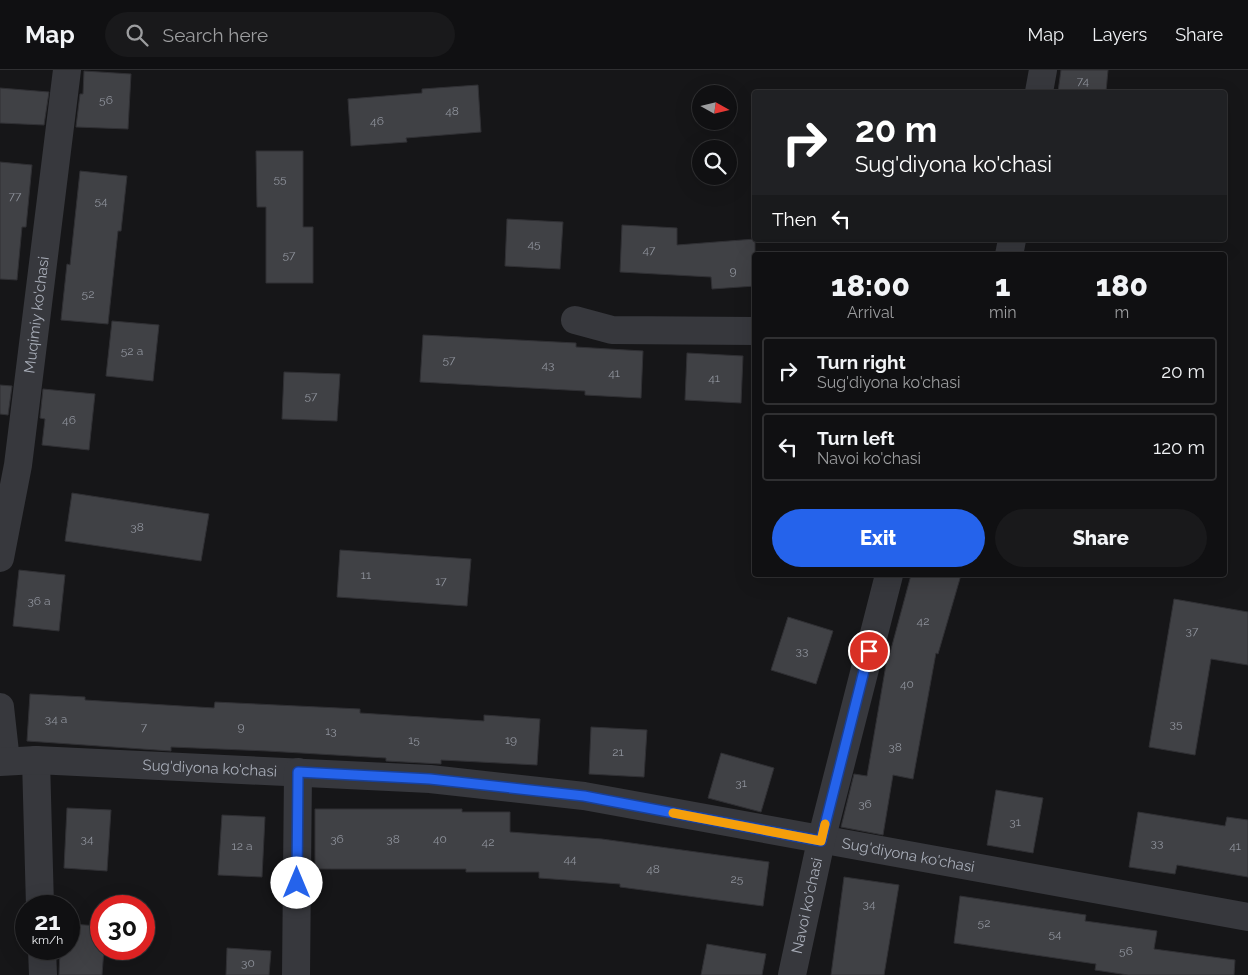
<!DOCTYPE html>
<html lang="en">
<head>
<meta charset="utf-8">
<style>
	body { margin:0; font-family:Raleway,sans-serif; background:#19191b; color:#f1f3f6; height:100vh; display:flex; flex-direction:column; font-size:19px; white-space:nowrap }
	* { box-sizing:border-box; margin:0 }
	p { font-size:16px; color:#9c9d9f }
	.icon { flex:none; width:28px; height:28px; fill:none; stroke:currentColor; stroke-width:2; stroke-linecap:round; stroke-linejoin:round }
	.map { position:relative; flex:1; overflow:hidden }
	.details { position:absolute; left:752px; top:182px; width:475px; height:325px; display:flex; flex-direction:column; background:#101012; border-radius:5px; box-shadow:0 5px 20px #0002,0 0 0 1px #303032 }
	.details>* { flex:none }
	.guide { position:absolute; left:752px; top:20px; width:475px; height:152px; border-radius:5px; box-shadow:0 5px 20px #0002,0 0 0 1px #303032; background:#202124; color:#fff; overflow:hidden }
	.needle { width:32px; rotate:98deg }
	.buttons { position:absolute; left:692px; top:15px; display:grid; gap:10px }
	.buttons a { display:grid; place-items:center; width:45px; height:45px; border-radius:50%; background:#101012; box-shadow:0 5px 20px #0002,0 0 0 1px #303032; font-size:25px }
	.speed { position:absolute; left:15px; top:825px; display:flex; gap:10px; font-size:25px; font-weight:700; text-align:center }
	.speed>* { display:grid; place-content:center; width:65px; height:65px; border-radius:50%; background:#101012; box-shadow:0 5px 20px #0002,0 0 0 1px #303032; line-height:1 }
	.speed small { font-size:12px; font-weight:400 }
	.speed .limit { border:8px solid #d22; background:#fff; color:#111 }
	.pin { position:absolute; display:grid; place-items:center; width:42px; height:42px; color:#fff; margin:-21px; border:2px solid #fff; border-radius:50%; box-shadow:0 1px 5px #0007 }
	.me { position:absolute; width:55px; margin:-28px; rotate:0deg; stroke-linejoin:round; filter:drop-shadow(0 0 4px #0008) }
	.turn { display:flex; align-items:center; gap:18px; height:105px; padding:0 20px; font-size:22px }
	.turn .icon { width:65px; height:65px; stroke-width:2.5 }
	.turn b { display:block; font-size:35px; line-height:42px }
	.then { display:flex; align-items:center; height:48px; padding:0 20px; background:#0003; gap:10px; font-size:19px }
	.eta { display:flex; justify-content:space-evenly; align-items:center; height:85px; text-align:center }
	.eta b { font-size:30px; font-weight:800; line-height:35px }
	.cta { display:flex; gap:10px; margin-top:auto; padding:10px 20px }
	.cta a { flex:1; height:58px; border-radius:30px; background:#2563eb; color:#fff; font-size:20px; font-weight:800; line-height:58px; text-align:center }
	.cta a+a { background:#19191b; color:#f1f3f6 }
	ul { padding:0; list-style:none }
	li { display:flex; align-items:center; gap:15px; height:68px; margin:0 10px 8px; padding:0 10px; border:2px solid #303032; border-radius:5px }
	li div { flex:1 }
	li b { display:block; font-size:19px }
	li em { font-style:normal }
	header { display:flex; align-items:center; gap:30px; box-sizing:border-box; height:70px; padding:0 25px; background:#101012; border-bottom:1px solid #303032 }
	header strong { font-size:24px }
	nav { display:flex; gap:28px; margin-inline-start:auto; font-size:18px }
	.search { width:350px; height:45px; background:#19191b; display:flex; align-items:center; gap:12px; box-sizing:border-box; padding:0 18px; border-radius:28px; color:#9c9d9f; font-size:19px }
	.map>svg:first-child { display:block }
</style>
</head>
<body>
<header>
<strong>Map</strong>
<div class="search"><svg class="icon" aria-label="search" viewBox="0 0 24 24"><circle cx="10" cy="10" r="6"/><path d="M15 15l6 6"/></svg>Search here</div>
<nav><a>Map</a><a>Layers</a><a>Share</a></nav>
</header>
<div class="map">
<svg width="1248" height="905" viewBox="0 0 1248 905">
	<rect width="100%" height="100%" fill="#161618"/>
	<path fill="#404145" stroke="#303034" d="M1061 0H1108L1106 22H1058Z
		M84 1 131 4 128 59 76 57 80 24H83Z
		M478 15 481 62 406 68 407 72 351 76 348 29 422 23V19Z
		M0 18 49 22 44 55 0 53Z
		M256 81H303V157H313V213H266V137H257Z
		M0 92 32 95 26 157H22L17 210 0 209Z
		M80 101 127 106 121 161H118L108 254 61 250 67 194 70 195Z
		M507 149 563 152 560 199 505 196Z
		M622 155 677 158V175L755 169V216L712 219 711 207 620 202Z
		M112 251 159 255 153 311 106 306Z
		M423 265 576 273V277L643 281 641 328 585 325V321L420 312Z
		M687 283 743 286 741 333 685 330Z
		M284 302 340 304 337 351 282 349Z
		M0 315 12 316 8 345 0 344Z
		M43 319 95 324 89 380 42 375 45 349 40 348Z
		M72 423 209 444 201 491 65 471Z
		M340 480 471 489 467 536 337 527Z
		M19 500 65 505 59 561 13 556Z
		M911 505H961L938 584 936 583 913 709 893 705 883 765 841 757 854 704 867 706 888 583H890Z
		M1174 529 1248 542V595L1211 589 1195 685 1149 677Z
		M788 547 833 561 816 614 771 600Z
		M30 624 85 627V630L214 638 215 632 360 639V643L484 651V645L540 649 537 695 441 690V694L386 691V688L267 681 171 677V681L27 671Z
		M591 657 647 660 644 707 589 704Z
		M721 683 774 698 761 742 708 728Z
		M996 720 1043 728 1033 783 987 775Z
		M67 738 111 740 107 801 64 798Z
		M315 739H462V742H510V762L602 769 769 792 763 836 620 817V814L539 808V802H466V799H315Z
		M1138 742 1225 756 1227 747 1248 750V807L1177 795 1175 804 1129 797Z
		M222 745 265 747 262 807 218 805Z
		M844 807 899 815 884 905H831Z
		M960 826 1086 845 1085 851 1157 861 1154 879 1235 890 1234 905H1128L1095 900 1096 894 954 873Z
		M69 854 101 856V879H104L102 905H59L60 879H69Z
		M707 874 766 884 762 905H701Z
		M227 878 271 881 269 905H226Z"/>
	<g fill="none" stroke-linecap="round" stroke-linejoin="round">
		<g stroke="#37383d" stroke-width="28">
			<path d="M1039 22 1043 0"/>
			<path d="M1009 185 1012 170"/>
			<path d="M575 250 612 260 755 261"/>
			<path id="s1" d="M0 488 18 395 67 0"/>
			<path d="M0 637 6 691"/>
			<path d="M36 690 40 836"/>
			<path id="s2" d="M0 692 36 690 430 709 584 726 1248 847"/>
			<path d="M42 879 43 905"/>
			<path d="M296 905 298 702"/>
			<path id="s3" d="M792 905 821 771 889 505"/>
		</g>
	</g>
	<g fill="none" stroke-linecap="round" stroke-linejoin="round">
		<defs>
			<path id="route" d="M297 813 298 702 430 709 584 726 821 771 869 581"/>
		</defs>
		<use href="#route" stroke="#184099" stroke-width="12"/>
		<use href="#route" stroke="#2563eb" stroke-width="9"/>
		<path stroke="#f59e0b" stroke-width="9" d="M673 743 821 771 825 754"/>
	</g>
	<g text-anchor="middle" stroke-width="4.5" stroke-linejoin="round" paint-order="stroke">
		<g font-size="12" fill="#8e929b">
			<text x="1083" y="15">74</text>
			<text x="106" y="34">56</text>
			<text x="452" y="45">48</text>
			<text x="377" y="55">46</text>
			<text x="280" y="113">55</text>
			<text x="15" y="130">77</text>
			<text x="101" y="135">54</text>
			<text x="534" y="178">45</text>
			<text x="649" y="184">47</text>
			<text x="289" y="189">57</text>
			<text x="733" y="205">9</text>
			<text x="88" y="228">52</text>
			<text x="132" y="285">52 а</text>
			<text x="449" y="294">57</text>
			<text x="548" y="299">43</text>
			<text x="614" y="307">41</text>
			<text x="714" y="312">41</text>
			<text x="311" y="330">57</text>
			<text x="69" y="354">46</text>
			<text x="137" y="461">38</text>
			<text x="366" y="509">11</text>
			<text x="441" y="515">17</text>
			<text x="39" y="535">36 а</text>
			<text x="923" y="555">42</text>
			<text x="1192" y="565">37</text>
			<text x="802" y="585">33</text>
			<text x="907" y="618">40</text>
			<text x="56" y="653">34 а</text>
			<text x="1176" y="658">35</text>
			<text x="144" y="661">7</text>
			<text x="241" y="661">9</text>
			<text x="331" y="665">13</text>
			<text x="414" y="674">15</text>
			<text x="511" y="674">19</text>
			<text x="895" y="681">38</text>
			<text x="618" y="686">21</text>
			<text x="741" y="717">31</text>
			<text x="865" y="738">36</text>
			<text x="1015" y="756">31</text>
			<text x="87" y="773">34</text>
			<text x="337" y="773">36</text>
			<text x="393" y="773">38</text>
			<text x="440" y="773">40</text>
			<text x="488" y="776">42</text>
			<text x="1157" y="777">33</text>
			<text x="242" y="780">12 а</text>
			<text x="1235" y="780">41</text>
			<text x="570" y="793">44</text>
			<text x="653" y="803">48</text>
			<text x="737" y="813">25</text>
			<text x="869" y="838">34</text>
			<text x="984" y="857">52</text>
			<text x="1055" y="868">54</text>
			<text x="1126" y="885">56</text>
			<text x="248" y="897">30</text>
		</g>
		<g font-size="15" fill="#a8adb8" stroke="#111113">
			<text dy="5" stroke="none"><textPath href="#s1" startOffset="246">Muqimiy ko'chasi</textPath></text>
			<text dy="5" stroke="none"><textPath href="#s2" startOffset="210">Sug'diyona ko'chasi</textPath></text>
			<text dy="5" stroke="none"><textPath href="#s2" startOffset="915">Sug'diyona ko'chasi</textPath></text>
			<text dy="5" stroke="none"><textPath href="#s3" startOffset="71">Navoi ko'chasi</textPath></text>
		</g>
	</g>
</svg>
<div class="buttons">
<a><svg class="needle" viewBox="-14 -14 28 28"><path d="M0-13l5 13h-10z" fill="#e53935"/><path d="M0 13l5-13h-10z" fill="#9c9d9f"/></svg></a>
<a><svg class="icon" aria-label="search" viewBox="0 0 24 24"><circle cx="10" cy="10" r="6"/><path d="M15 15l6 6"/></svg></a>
</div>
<div class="speed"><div>21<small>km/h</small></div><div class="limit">30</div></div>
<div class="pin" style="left:869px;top:581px;background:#d93025"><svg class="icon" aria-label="arrive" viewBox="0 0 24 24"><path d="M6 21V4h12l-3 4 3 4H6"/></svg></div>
<svg class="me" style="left:297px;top:813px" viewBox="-20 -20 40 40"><circle r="19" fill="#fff"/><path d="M0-13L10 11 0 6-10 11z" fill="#2563eb"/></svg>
<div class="guide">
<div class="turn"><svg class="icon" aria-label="right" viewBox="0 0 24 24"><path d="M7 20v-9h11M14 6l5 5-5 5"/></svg><div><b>20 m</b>Sug'diyona ko'chasi</div></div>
<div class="then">Then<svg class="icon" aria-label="left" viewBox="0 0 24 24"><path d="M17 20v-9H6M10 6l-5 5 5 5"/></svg></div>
</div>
<section class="details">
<div class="eta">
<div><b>18:00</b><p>Arrival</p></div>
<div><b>1</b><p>min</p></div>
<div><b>180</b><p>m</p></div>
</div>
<ul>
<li><svg class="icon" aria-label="right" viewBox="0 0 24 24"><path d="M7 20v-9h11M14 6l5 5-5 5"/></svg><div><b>Turn right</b><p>Sug'diyona ko'chasi</p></div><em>20 m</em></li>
<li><svg class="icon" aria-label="left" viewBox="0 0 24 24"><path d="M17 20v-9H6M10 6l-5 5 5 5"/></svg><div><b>Turn left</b><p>Navoi ko'chasi</p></div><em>120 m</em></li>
</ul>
<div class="cta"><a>Exit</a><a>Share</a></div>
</section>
</div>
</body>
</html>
